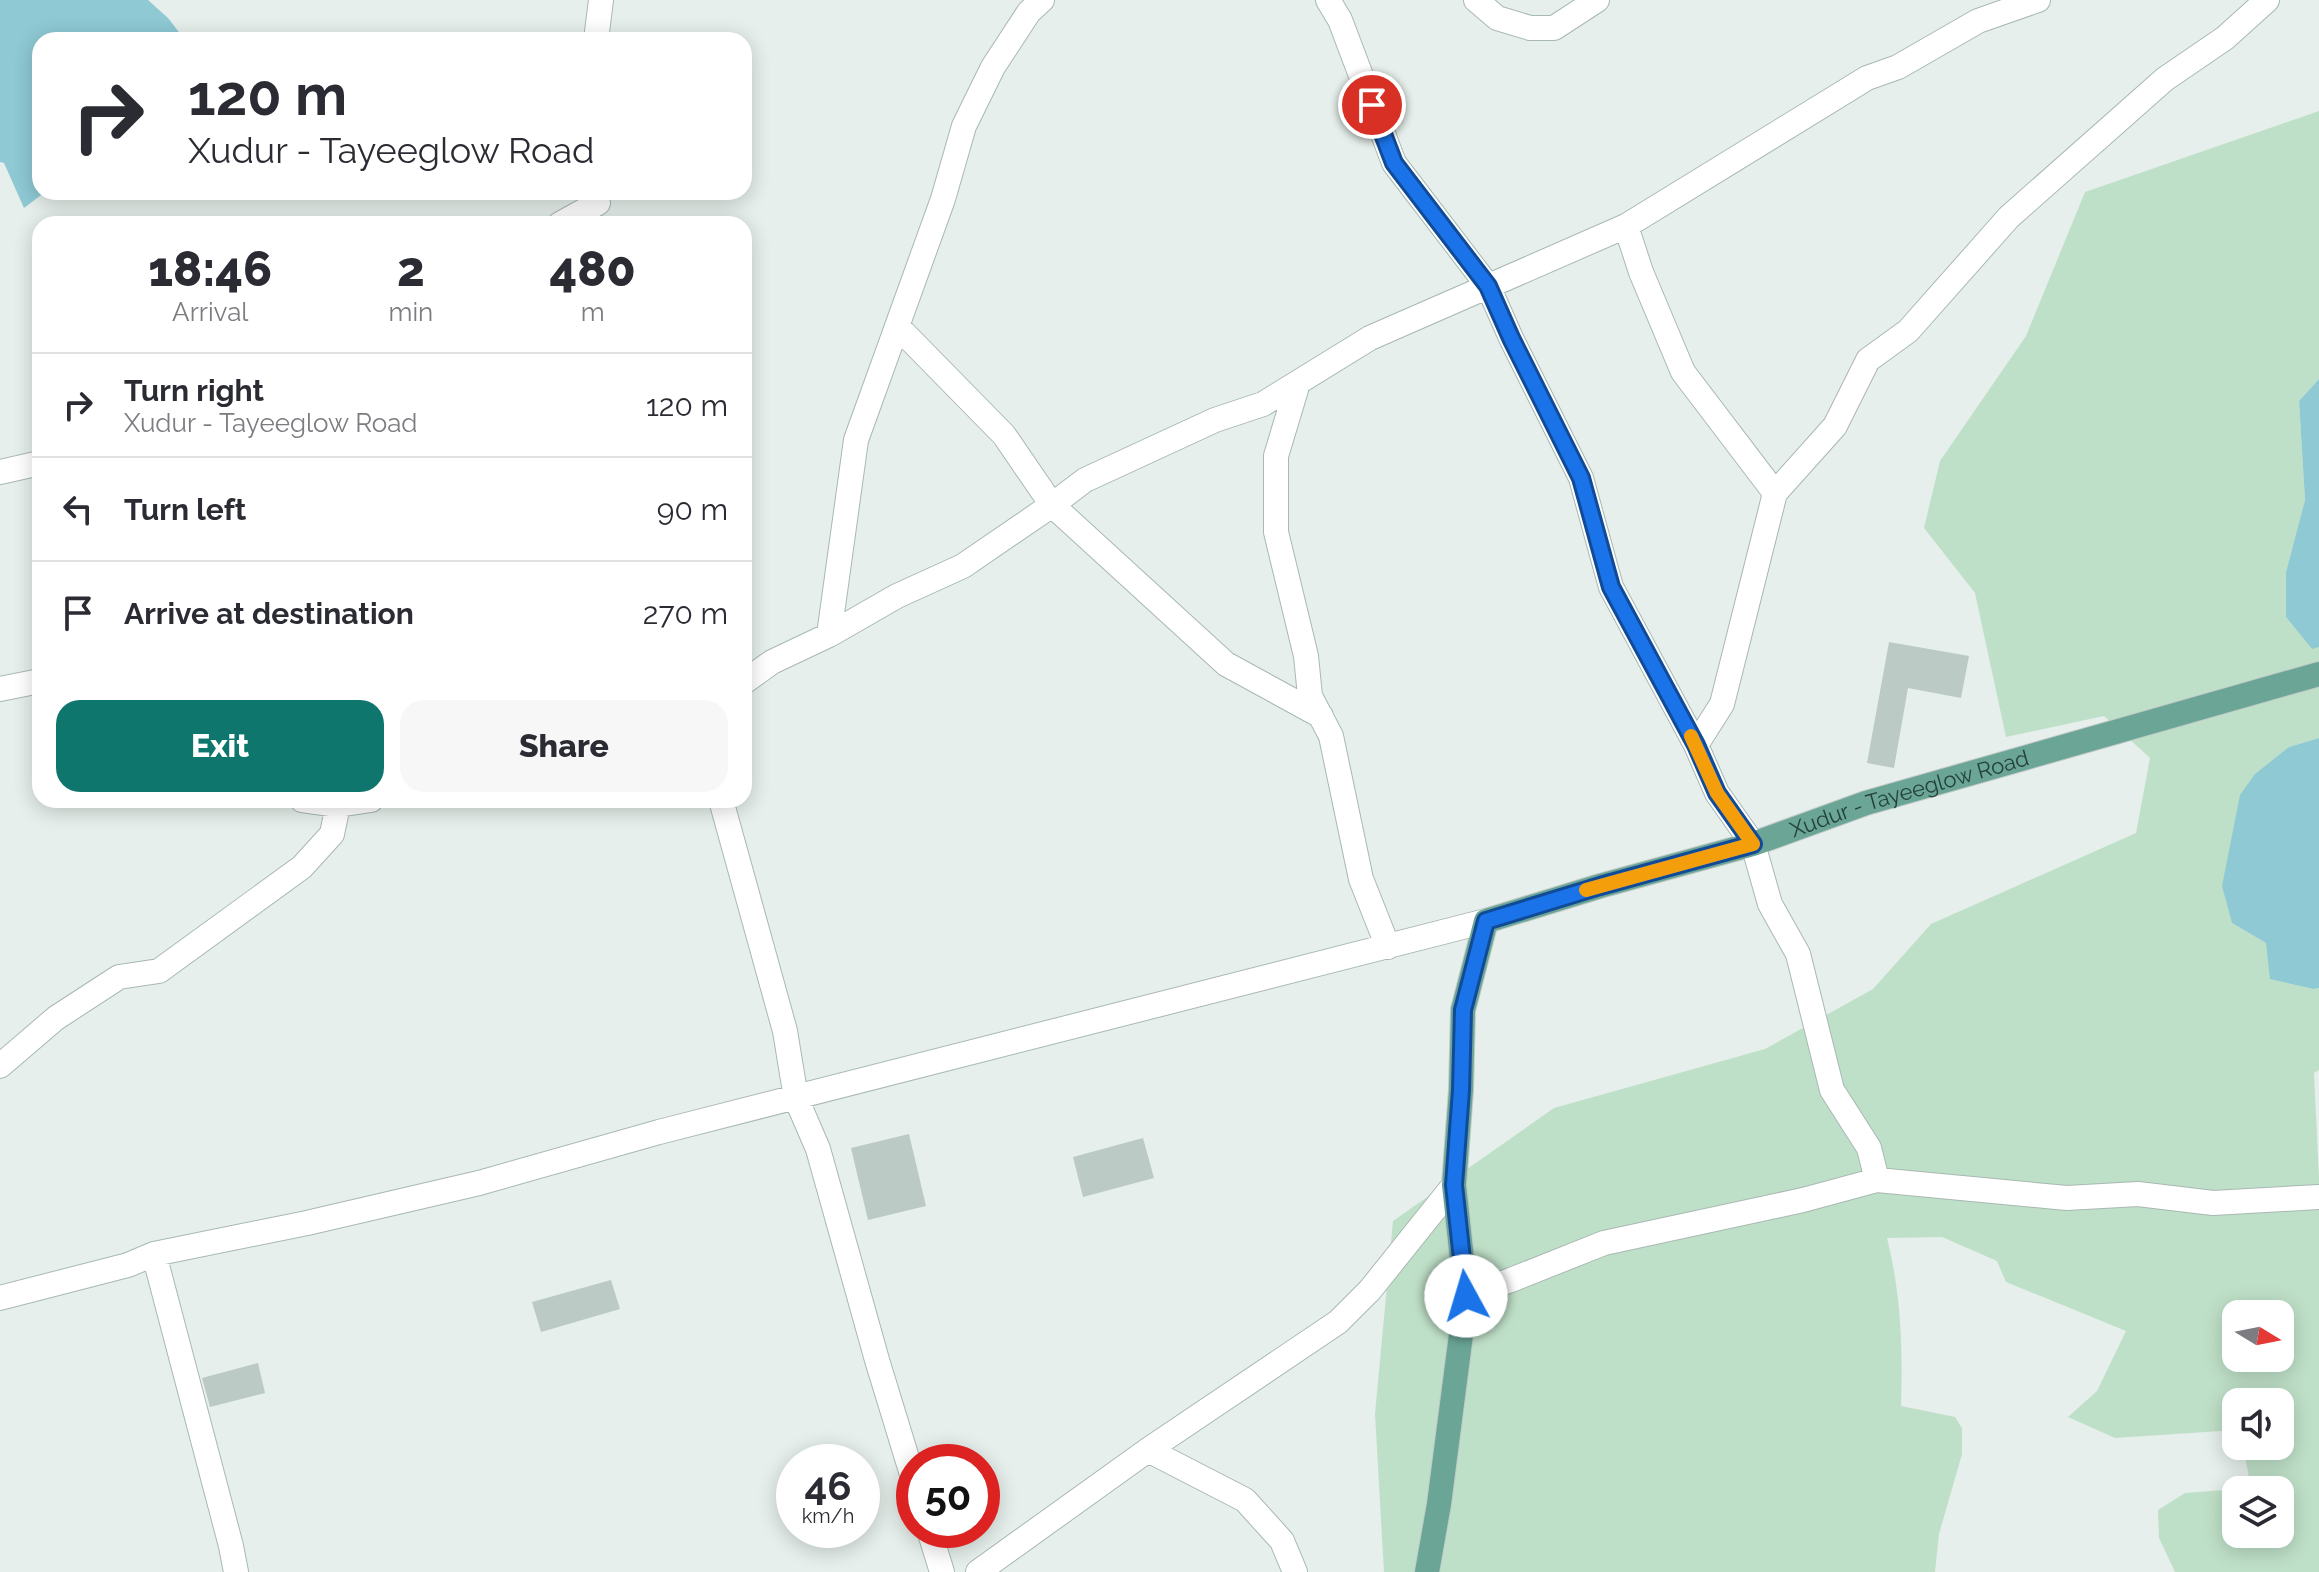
<!DOCTYPE html>
<html lang="en">
<head>
<meta charset="utf-8">
<style>
	body { margin:0; font-family:Raleway,sans-serif; background:#f7f7f7; color:#2b2b33; height:100vh; display:flex; flex-direction:column; font-size:30px; white-space:nowrap }
	* { box-sizing:border-box; margin:0 }
	p { font-size:26px; color:#7c7c81 }
	.icon { flex:none; width:44px; height:44px; fill:none; stroke:currentColor; stroke-width:2; stroke-linecap:round; stroke-linejoin:round }
	.map { position:relative; flex:1; overflow:hidden }
	.side { position:absolute; left:32px; top:216px; width:720px; height:592px; display:flex; flex-direction:column; background:#fff; border-radius:24px; box-shadow:0 4px 20px #0003 }
	.side>* { flex:none }
	.guide { position:absolute; left:32px; top:32px; width:720px; height:168px; border-radius:24px; box-shadow:0 4px 20px #0003; background:#fff; color:#2b2b33; overflow:hidden }
	.needle { width:52px; rotate:100deg }
	.fabs { position:absolute; left:2222px; top:1300px; display:grid; gap:16px }
	.fabs a { display:grid; place-items:center; width:72px; height:72px; border-radius:16px; background:#fff; box-shadow:0 4px 20px #0003; font-size:40px }
	.speed { position:absolute; left:776px; top:1444px; display:flex; gap:16px; font-size:40px; font-weight:700; text-align:center }
	.speed>* { display:grid; place-content:center; width:104px; height:104px; border-radius:50%; background:#fff; box-shadow:0 4px 20px #0003; line-height:1 }
	.speed small { font-size:20px; font-weight:400 }
	.speed .limit { border:12px solid #d22; background:#fff; color:#111 }
	.pin { position:absolute; display:grid; place-items:center; width:68px; height:68px; color:#fff; margin:-34px; border:4px solid #fff; border-radius:50%; box-shadow:0 2px 8px #0007 }
	.me { position:absolute; width:88px; margin:-44px; rotate:354deg; stroke-linejoin:round; filter:drop-shadow(0 0 6px #0008) }
	.turn { display:flex; align-items:center; gap:28px; height:168px; padding:0 24px; font-size:36px }
	.turn .icon { width:104px; height:104px; stroke-width:2.5 }
	.turn b { display:block; font-size:56px; line-height:68px }
	.eta { display:flex; justify-content:space-evenly; align-items:center; height:136px; text-align:center }
	.eta b { font-size:48px; font-weight:800; line-height:56px }
	.cta { display:flex; gap:16px; margin-top:auto; padding:16px 24px }
	.cta a { flex:1; height:92px; border-radius:24px; background:#0f766e; color:#fff; font-size:32px; font-weight:800; line-height:92px; text-align:center }
	.cta a+a { background:#f7f7f7; color:#2b2b33 }
	ul { padding:0; list-style:none }
	li { display:flex; align-items:center; gap:24px; height:104px; padding:0 24px; border-top:2px solid #e1e1e2 }
	li div { flex:1 }
	li b { display:block; font-size:30px }
	li em { font-style:normal }
	.map>svg:first-child { display:block }
</style>
</head>
<body>
<div class="map">
<svg width="2319" height="1572" viewBox="0 0 2319 1572">
	<rect width="100%" height="100%" fill="#e6efeb"/>
	<path fill="#bfe0c8" fill-rule="evenodd" d="M2319 111V379L2299 401 2305 500 2286 572V617L2312 648 2319 647V738L2289 747 2232 923 2266 943 2314 989 2319 988V1070L2314 1073 2319 1179V1572H2175L2159 1538 2158 1510 2185 1493 2251 1488 2243 1446H2280V1402H2236V1430L2115 1438 2068 1417 2097 1391 2126 1331 2006 1282 1997 1261 1942 1237 1887 1238C1901 1294 1903 1348 1901 1406L1955 1417 1962 1428V1454L1939 1534 1935 1572H1384L1375 1414 1393 1221 1554 1108 1765 1049 1873 989 1931 924 2136 833 2150 758 2104 716 2006 737 1975 593 1924 528 1940 461 2026 336 2085 192ZM2236 1314H2280V1358H2236ZM2236 1490H2280V1534H2236Z"/>
	<path fill="#8ec9d4" d="M0 0H148L168 18 185 40H40V192H45L24 208 4 163 0 162Z
		M2319 379V647L2312 649 2286 617V572L2305 500 2299 401Z
		M2319 738V988L2314 989 2270 979 2266 943 2232 923 2222 886 2240 795 2255 774 2289 747Z"/>
	<path fill="#bbcac4" d="M1889 642 1969 656 1961 698 1908 688 1894 768 1867 763Z
		M909 1134 926 1206 868 1220 851 1148Z
		M1143 1138 1154 1178 1083 1197 1073 1157Z
		M611 1280 620 1309 541 1332 532 1302Z
		M258 1363 265 1393 210 1407 202 1378Z"/>
	<g fill="none" stroke-linecap="round" stroke-linejoin="round">
		<defs>
			<path id="minor" d="M1328 0 1340 20 1394 163 1488 286 1511 338 1581 478 1611 587 1696 745 1717 793 1753 844 1770 904 1798 954 1832 1090 1869 1148 1877 1180
				M1476 0 1497 18 1530 28H1554L1597 0
				M596 40 601 0
				M560 224 598 203
				M1626 226 1641 272 1683 372 1775 493
				M897 326 1004 435 1052 505 1226 664 1321 716
				M1298 383 1276 456V532L1306 656 1310 696 1331 736 1361 879 1388 947
				M0 472 40 463
				M829 635 856 440 943 199 964 126 993 67 1029 12 1042 0
				M744 682 772 662 829 635 897 596 963 566 1052 505 1085 480 1215 420 1263 404 1370 338 1626 226 1867 78 1898 67 1978 21 2038 0
				M0 689 40 681
				M1696 745 1722 704 1775 493 1835 426 1868 360 1908 331 2009 217 2165 79 2225 38 2267 0
				M302 800 338 805 371 800
				M721 800 785 1031 796 1098 818 1149 877 1360 914 1481
				M0 1066 56 1018 119 977 159 971 302 867 332 834 338 805
				M154 1254 231 1546 236 1572
				M1466 1296 1511 1280 1604 1243 1803 1200 1877 1180 2067 1198 2138 1194 2213 1203 2319 1197
				M0 1298 128 1265 154 1254 307 1223 479 1183 659 1132 1486 921
				M1148 1450 1245 1500 1282 1541 1295 1572
				M929 1530 942 1572
				M978 1572 1148 1450 1338 1322 1370 1290 1454 1185"/>
			<g id="major">
				<path id="s1" d="M1427 1572 1439 1504 1466 1296 1454 1185 1461 1090 1463 1010 1486 921 1600 886 1753 844 1866 803 2319 674"/>
			</g>
		</defs>
		<use href="#minor" stroke="#a8b8b2" stroke-width="26"/>
		<use href="#major" stroke="#c2cac8" stroke-width="26"/>
		<use href="#minor" stroke="#fff" stroke-width="24"/>
		<use href="#major" stroke="#6aa596" stroke-width="24"/>
	</g>
	<g fill="none" stroke-linecap="round" stroke-linejoin="round">
		<defs>
			<path id="route" d="M1372 105 1394 163 1488 286 1511 338 1581 478 1611 587 1696 745 1717 793 1753 844 1600 886 1486 921 1463 1010 1461 1090 1454 1185 1466 1296"/>
		</defs>
		<use href="#route" stroke="#114b97" stroke-width="20"/>
		<use href="#route" stroke="#1a73e8" stroke-width="14"/>
		<path stroke="#f59e0b" stroke-width="14" d="M1586 890 1753 844 1717 793 1691 736"/>
	</g>
	<g text-anchor="middle" stroke-width="6" stroke-linejoin="round" paint-order="stroke">
		<g font-size="22" fill="#24423a" stroke="#f7fbf9">
			<text dy="8" stroke="none"><textPath href="#s1" startOffset="1100">Xudur - Tayeeglow Road</textPath></text>
		</g>
	</g>
</svg>
<div class="fabs">
<a><svg class="needle" viewBox="-14 -14 28 28"><path d="M0-13l5 13h-10z" fill="#e53935"/><path d="M0 13l5-13h-10z" fill="#7c7c81"/></svg></a>
<a><svg class="icon" aria-label="sound" viewBox="0 0 24 24"><path d="M4 9h4l5-4v14l-5-4H4zM17 9q2 3 0 6"/></svg></a>
<a><svg class="icon" aria-label="layers" viewBox="0 0 24 24"><path d="M12 4l9 5-9 5-9-5zM3 14l9 5 9-5"/></svg></a>
</div>
<div class="speed"><div>46<small>km/h</small></div><div class="limit">50</div></div>
<div class="pin" style="left:1372px;top:105px;background:#d93025"><svg class="icon" aria-label="arrive" viewBox="0 0 24 24"><path d="M6 21V4h12l-3 4 3 4H6"/></svg></div>
<svg class="me" style="left:1466px;top:1296px" viewBox="-20 -20 40 40"><circle r="19" fill="#fff"/><path d="M0-13L10 11 0 6-10 11z" fill="#1a73e8"/></svg>
<div class="guide">
<div class="turn"><svg class="icon" aria-label="right" viewBox="0 0 24 24"><path d="M7 20v-9h11M14 6l5 5-5 5"/></svg><div><b>120 m</b>Xudur - Tayeeglow Road</div></div>
</div>
<section class="side">
<div class="eta">
<div><b>18:46</b><p>Arrival</p></div>
<div><b>2</b><p>min</p></div>
<div><b>480</b><p>m</p></div>
</div>
<ul>
<li><svg class="icon" aria-label="right" viewBox="0 0 24 24"><path d="M7 20v-9h11M14 6l5 5-5 5"/></svg><div><b>Turn right</b><p>Xudur - Tayeeglow Road</p></div><em>120 m</em></li>
<li><svg class="icon" aria-label="left" viewBox="0 0 24 24"><path d="M17 20v-9H6M10 6l-5 5 5 5"/></svg><div><b>Turn left</b></div><em>90 m</em></li>
<li><svg class="icon" aria-label="arrive" viewBox="0 0 24 24"><path d="M6 21V4h12l-3 4 3 4H6"/></svg><div><b>Arrive at destination</b></div><em>270 m</em></li>
</ul>
<div class="cta"><a>Exit</a><a>Share</a></div>
</section>
</div>
</body>
</html>
